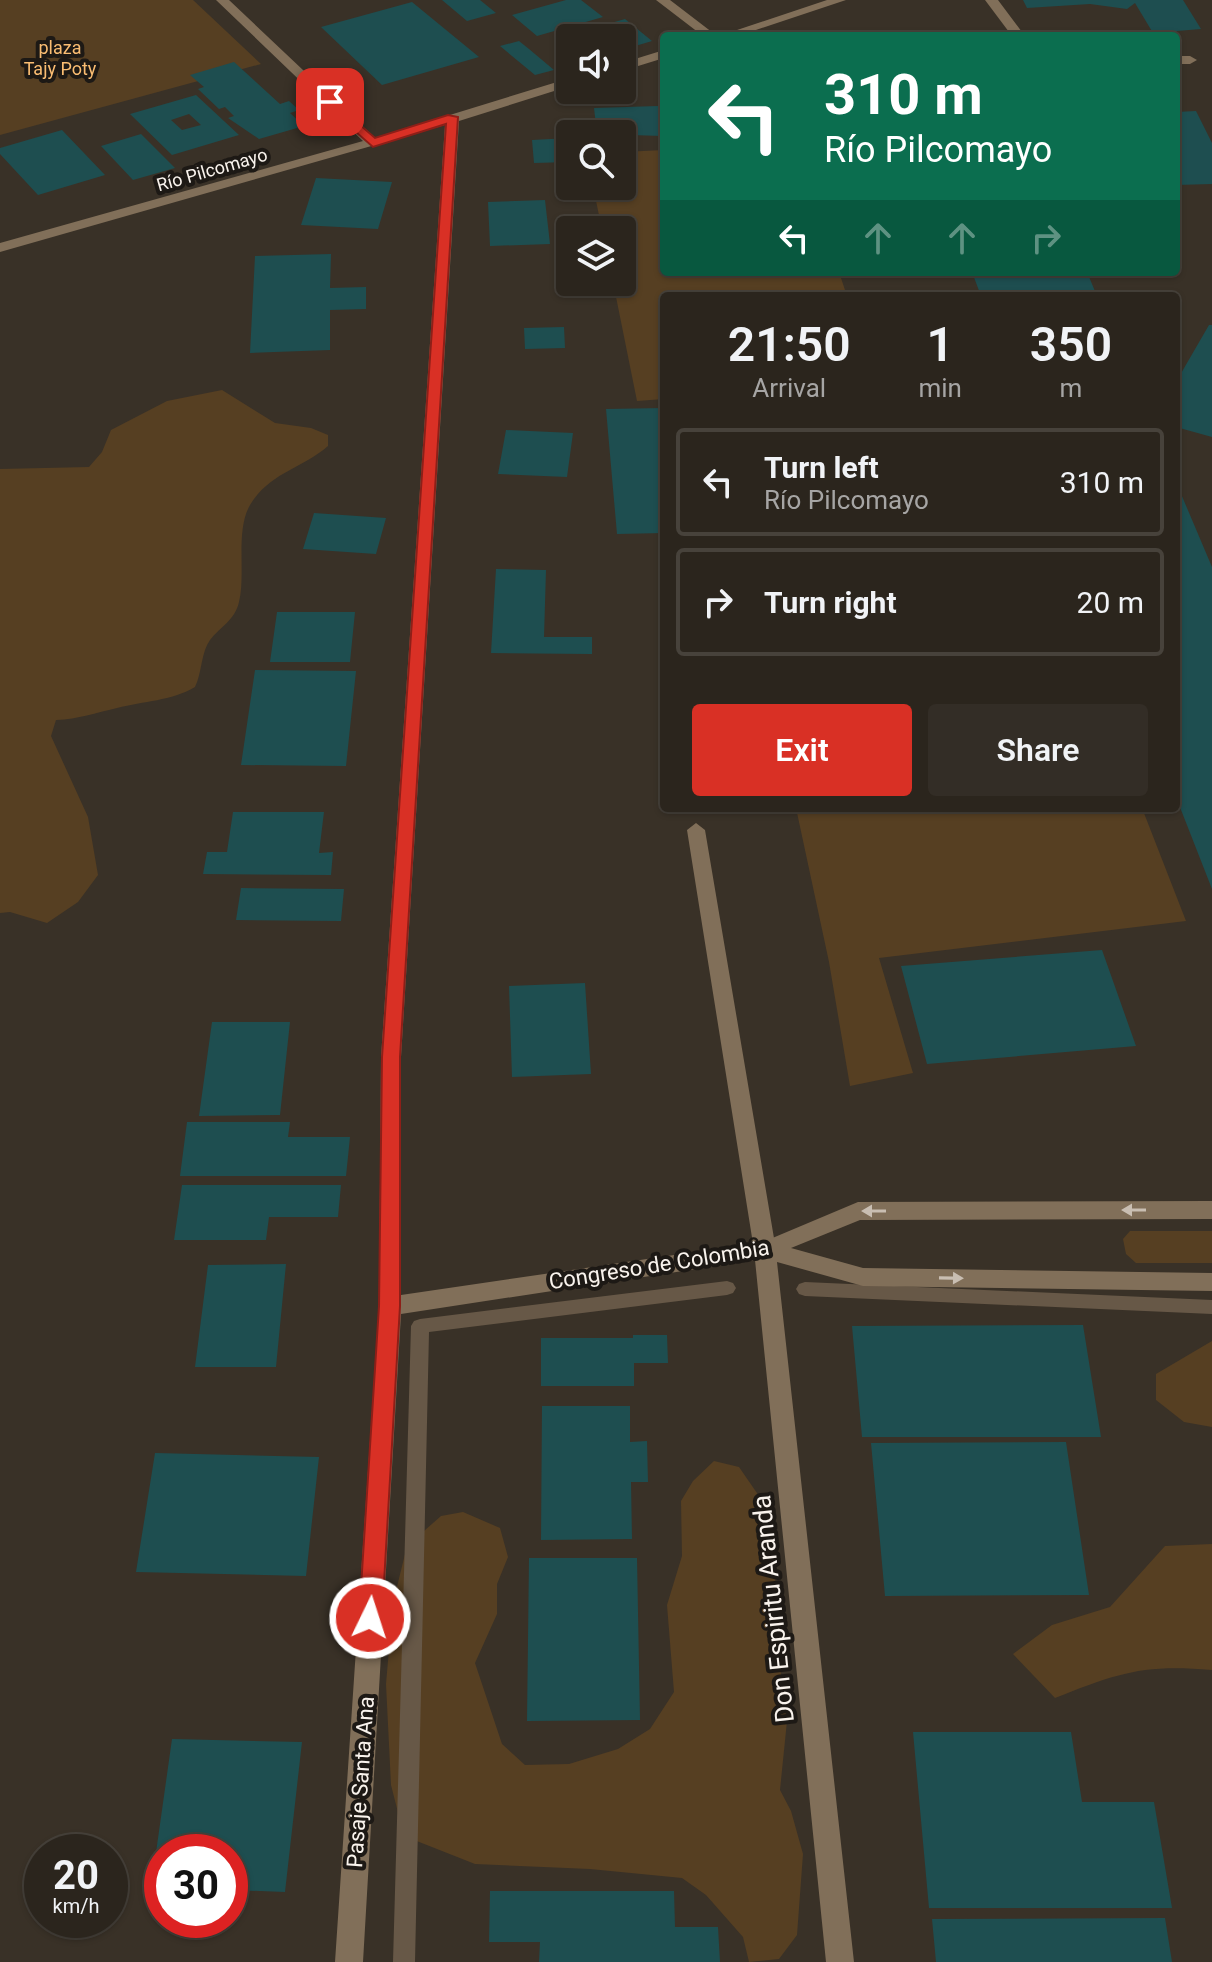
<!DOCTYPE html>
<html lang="en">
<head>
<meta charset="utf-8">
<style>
	body { margin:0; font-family:Roboto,sans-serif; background:#332d26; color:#f1f3f6; height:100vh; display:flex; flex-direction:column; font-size:30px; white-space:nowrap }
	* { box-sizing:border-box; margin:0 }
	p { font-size:26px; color:#a6a5a4 }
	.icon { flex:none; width:44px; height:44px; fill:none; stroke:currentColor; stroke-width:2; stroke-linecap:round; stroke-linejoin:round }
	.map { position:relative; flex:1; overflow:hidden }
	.details { position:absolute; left:660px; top:292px; width:520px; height:520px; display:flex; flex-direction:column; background:#2b251d; border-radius:8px; box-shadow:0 2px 6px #0004,0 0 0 2px #47423b }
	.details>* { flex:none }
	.top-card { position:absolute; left:660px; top:32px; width:520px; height:244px; border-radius:8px; box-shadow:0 2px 6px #0004,0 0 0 2px #47423b; background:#0b6e4f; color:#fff; overflow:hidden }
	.tools { position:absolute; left:556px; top:24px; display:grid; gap:16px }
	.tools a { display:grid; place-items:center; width:80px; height:80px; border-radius:8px; background:#2b251d; box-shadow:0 2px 6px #0004,0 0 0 2px #47423b; font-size:40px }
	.speed { position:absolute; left:24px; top:1834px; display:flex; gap:16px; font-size:40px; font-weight:700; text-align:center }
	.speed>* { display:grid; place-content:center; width:104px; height:104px; border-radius:50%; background:#2b251d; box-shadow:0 2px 6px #0004,0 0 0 2px #47423b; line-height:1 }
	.speed small { font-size:20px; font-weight:400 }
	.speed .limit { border:12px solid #d22; background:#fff; color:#111 }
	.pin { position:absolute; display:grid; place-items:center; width:68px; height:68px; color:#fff; margin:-34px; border-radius:16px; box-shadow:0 4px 12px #0006 }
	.me { position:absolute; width:88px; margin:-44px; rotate:4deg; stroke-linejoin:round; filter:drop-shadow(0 0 6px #0008) }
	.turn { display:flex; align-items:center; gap:28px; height:168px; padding:0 32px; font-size:36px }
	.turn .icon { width:104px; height:104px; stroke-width:2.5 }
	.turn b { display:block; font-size:56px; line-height:68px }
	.lanes { display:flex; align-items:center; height:76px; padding:0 32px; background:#0003; justify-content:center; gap:40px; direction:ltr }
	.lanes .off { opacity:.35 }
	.eta { display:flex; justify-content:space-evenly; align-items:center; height:136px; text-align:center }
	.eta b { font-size:48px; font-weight:600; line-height:56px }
	.primary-button { display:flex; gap:16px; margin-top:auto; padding:16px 32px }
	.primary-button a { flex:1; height:92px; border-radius:8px; background:#d93025; color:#fff; font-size:32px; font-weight:600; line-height:92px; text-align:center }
	.primary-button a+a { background:#332d26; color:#f1f3f6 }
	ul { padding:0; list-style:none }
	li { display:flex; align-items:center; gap:24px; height:108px; margin:0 16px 12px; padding:0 16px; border:4px solid #47423b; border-radius:8px }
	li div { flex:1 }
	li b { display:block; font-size:30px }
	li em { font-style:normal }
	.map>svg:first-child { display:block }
</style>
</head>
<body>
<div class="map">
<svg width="1212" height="1962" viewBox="0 0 1212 1962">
	<rect width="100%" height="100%" fill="#393127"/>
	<path fill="#563f22" d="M0 0H193L261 64 0 135Z
		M664 150V272H839L847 296H664V399L637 401 613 282H622V230H602L593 186H622V152Z
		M222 390 275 423 311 428 328 435V446C303 468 269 473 250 505 235 531 246 574 239 602 235 620 220 627 210 640 201 652 202 673 195 687 171 701 144 701 117 708 95 713 79 719 56 720L51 736 88 817 98 875 78 902 47 923 10 912 0 913V469L89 467 102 452 111 430 167 401Z
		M796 808H1142L1186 921 879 958 913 1073 850 1086 829 962Z
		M1130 1231H1212V1263H1136L1126 1254 1123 1239Z
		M1212 1341V1427L1184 1422 1156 1400V1374Z
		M714 1461 739 1467 759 1496 775 1559 776 1636 787 1721 780 1790 791 1811 803 1854 797 1935 779 1959 749 1962 743 1937 706 1895 682 1878 590 1869 475 1864 404 1836 391 1785 386 1684 393 1603 407 1546 441 1516 463 1512 500 1528 508 1557 497 1584V1614L475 1663 502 1744 525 1765 569 1764 618 1749 650 1729 674 1692 667 1605 682 1556 681 1501 693 1481Z
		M1212 1544V1670C1143 1664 1118 1673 1055 1698L1013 1654 1052 1625 1110 1607 1165 1546Z"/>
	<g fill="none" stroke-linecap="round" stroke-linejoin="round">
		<path fill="#675847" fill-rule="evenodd" d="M727 1281 733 1283 736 1288 733 1293 727 1295 429 1332 415 1962H393L411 1326 414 1321 420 1319Z
			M805 1282 1212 1300V1314L805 1296 799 1294 796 1289 799 1284Z"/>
	</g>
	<path fill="#1e4e50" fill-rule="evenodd" d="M442 0H480L496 13 467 21Z
		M566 0H581L603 17 537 36 512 15Z
		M1023 0H1183L1201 29 1153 33 1135 3 1127 9 1090 4 1027 8Z
		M412 2 479 57 382 85 321 27Z
		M625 19 652 41 622 50V38H570V43L562 37Z
		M519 41 529 49 554 70 535 75 500 46Z
		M234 62 280 104 289 101 299 110 290 113 304 126 259 139 228 118 234 116 225 107 219 109 198 89 204 87 190 75Z
		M196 95 239 135 172 155 130 114ZM189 114 201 125 182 130 171 120Z
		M658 106 663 136 597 134 594 108Z
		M1196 111 1212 143V184L1176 185V112Z
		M62 130 105 175 38 195 0 154V148Z
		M141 134 175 168 133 180 101 146Z
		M570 138V162L534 163 532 140Z
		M316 178 392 182 378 229 301 225Z
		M545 200 550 244 490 246 488 202Z
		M331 254 330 288 366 287V309L330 310V350L250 353 255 256Z
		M972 272H1087L1097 296H981Z
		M1209 325H1212V437L1176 427V382Z
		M564 327 565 348 525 349 524 328Z
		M664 408V533L617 534 606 409Z
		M506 430 573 433 567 477 498 474Z
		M1176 482 1212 567V889L1176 797Z
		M314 513 386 518 376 554 303 549Z
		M496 569 546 570 544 637H592V654L491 653Z
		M277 612H355L350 662H270Z
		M255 670 356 671 346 766 241 765Z
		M233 812H324L319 853 333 852 331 875 203 874 207 852H227Z
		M241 888 344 889 341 921 236 920Z
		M1102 950 1136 1046 927 1064 901 966Z
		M585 983 591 1074 512 1077 509 986Z
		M212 1022H290L280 1115 199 1116Z
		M187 1122H290L288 1137H350L346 1176H180Z
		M182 1185H341L338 1217H269L266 1240H174Z
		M286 1264 276 1367H195L208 1265Z
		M1083 1325 1101 1437H862L852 1326Z
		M633 1335H667L668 1363H634V1386H541V1338H633Z
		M542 1406H630V1442L647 1441 648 1482H631L632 1539 541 1540Z
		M1066 1442 1089 1595 885 1596 871 1443Z
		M155 1453 319 1457 306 1576 136 1572Z
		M529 1558H637L640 1720 527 1721Z
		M913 1732H1071L1082 1802H1154L1172 1908H929Z
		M172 1739 302 1742 285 1892 230 1890V1852H162V1888H151Z
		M490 1891H674L675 1927H718L720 1962H539L540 1942H489Z
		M1165 1918 1172 1962H936L932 1919Z"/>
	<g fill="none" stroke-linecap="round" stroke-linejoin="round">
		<path fill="#816f59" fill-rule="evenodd" d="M985 0H998L1025 36H1012Z
			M1176 56H1190L1197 60 1190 64H1176Z
			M696 823 705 830 776 1250 773 1256 765 1259 757 1256 754 1250 687 830Z"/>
		<path fill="#816f59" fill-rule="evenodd" d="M216 0H229L375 138 570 78V86L459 121 401 1057V1295L763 1242 858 1202 1212 1201V1219L860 1220 791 1248 863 1268 1212 1273V1291L863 1286 777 1262 854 1962H826L755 1260 401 1314 363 1962H335L379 1306 381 1057 445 125 0 252V243L363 141Z
			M656 0H670L717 36H703Z
			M827 0H846L738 36H719Z
			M664 50V58L622 71V63Z"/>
	</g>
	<defs><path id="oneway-solid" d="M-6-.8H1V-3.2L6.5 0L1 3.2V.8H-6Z" transform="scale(2)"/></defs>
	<g fill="#c9beb2">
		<use href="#oneway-solid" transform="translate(1134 1210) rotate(180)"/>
		<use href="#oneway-solid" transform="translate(874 1211) rotate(180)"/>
		<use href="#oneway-solid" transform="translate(951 1278) rotate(1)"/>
	</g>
	<path fill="#d93025" stroke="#8d1f18" stroke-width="2" d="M330 99 375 138 448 115 458 117 400 1057V1306L382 1618 378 1626 370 1629 362 1626 359 1618 379 1306 382 1057 446 124 373 147 325 105 324 102Z"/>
	<g text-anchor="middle" stroke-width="8" stroke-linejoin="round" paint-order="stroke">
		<g font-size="18" fill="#fabd72" stroke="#1d1915">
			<text x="60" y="54">plaza<tspan x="60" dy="21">Tajy Poty</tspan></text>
		</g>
		<g font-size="18" fill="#f9f3ed" stroke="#1d1915">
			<text transform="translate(212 170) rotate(-16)" y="6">Río Pilcomayo</text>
		</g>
		<g font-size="22" fill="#f9f3ed" stroke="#1d1915">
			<text transform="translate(659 1264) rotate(-9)" y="8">Congreso de Colombia</text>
			<text transform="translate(360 1782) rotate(-86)" y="8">Pasaje Santa Ana</text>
		</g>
		<g font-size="26" fill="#f9f3ed" stroke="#1d1915">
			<text transform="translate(773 1609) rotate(-96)" y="9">Don Espiritu Aranda</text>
		</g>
	</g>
</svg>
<div class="tools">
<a><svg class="icon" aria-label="sound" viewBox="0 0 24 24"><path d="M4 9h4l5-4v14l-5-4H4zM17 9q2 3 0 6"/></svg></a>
<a><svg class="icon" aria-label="search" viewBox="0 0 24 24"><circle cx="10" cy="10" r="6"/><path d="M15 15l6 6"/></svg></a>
<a><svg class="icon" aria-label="layers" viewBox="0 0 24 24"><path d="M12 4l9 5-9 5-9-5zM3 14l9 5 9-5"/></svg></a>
</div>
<div class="speed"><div>20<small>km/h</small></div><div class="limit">30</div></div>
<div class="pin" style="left:330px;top:102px;background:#d93025"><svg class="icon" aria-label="arrive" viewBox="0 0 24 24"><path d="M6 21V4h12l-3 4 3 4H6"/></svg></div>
<svg class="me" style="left:370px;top:1618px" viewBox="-20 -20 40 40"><circle r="17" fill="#d93025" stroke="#fff" stroke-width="3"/><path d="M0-11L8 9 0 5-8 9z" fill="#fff"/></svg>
<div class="top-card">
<div class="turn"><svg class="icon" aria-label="left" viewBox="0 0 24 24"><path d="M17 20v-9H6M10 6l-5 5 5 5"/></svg><div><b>310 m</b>Río Pilcomayo</div></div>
<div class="lanes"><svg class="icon" aria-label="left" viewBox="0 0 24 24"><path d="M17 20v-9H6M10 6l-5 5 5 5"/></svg><svg class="icon off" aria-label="ahead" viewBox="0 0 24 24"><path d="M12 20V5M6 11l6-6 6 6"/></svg><svg class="icon off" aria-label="ahead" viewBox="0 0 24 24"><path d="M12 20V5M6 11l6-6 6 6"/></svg><svg class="icon off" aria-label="right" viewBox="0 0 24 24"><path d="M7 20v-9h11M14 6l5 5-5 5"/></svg></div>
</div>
<section class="details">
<div class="eta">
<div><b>21:50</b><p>Arrival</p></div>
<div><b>1</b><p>min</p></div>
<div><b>350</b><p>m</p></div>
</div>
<ul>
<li><svg class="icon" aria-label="left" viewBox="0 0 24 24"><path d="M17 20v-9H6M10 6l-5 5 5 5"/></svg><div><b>Turn left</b><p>Río Pilcomayo</p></div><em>310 m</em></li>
<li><svg class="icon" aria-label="right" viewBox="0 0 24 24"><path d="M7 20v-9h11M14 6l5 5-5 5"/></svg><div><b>Turn right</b></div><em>20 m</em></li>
</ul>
<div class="primary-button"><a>Exit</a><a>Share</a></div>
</section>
</div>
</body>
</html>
